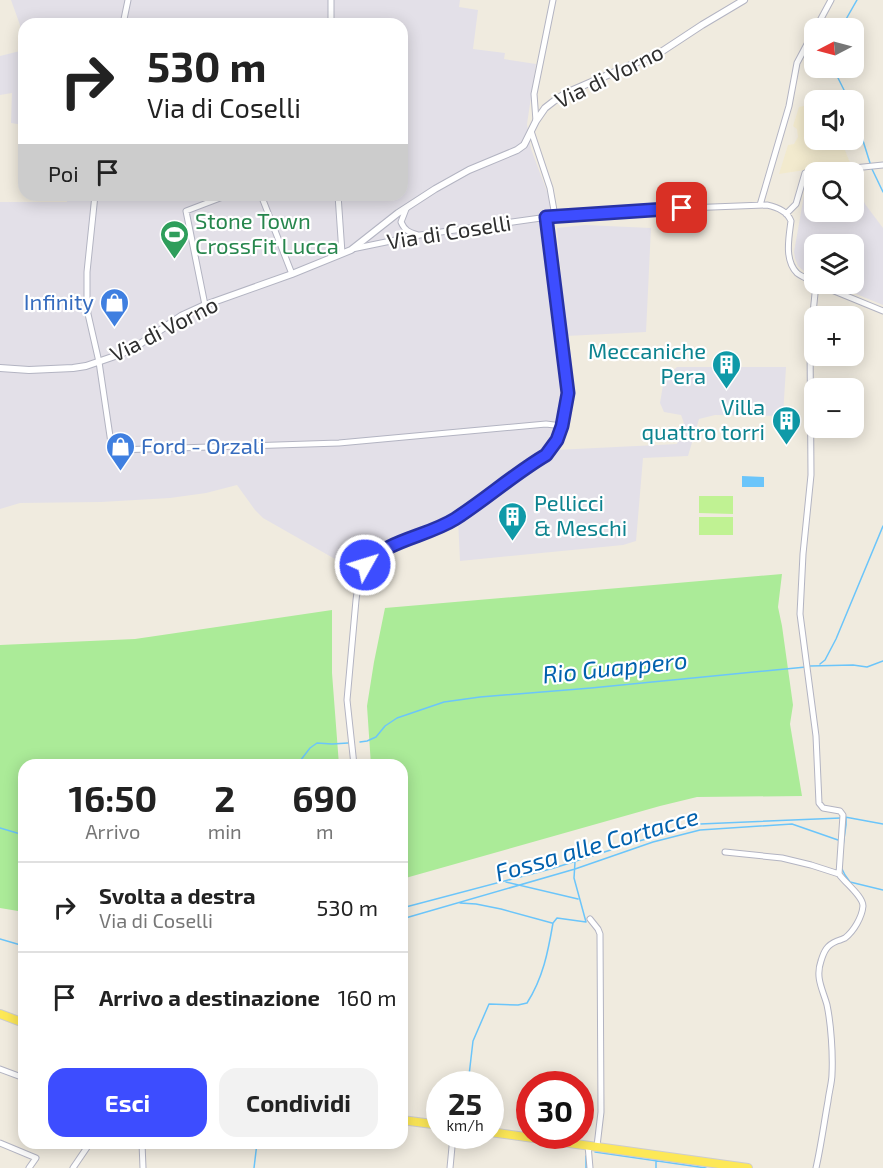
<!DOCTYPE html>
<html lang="it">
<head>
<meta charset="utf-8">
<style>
	body { margin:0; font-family:"Exo 2",sans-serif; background:#f2f2f2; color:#222; height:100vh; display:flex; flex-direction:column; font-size:22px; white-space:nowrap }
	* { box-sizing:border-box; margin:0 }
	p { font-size:20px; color:#767676 }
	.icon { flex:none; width:33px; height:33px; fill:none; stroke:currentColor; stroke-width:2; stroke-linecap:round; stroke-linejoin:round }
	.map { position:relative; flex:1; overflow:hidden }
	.panel { position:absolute; left:18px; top:759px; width:390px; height:390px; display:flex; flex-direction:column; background:#fff; border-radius:18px; box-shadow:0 3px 15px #0003 }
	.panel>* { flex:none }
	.hud { position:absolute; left:18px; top:18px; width:390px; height:183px; border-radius:18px; box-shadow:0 3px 15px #0003; background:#fff; color:#222; overflow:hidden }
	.needle { width:39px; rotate:264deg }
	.fabs { position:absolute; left:804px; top:18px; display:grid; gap:12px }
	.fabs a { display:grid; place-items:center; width:60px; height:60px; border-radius:12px; background:#fff; box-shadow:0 3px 15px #0003; font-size:30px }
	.speed { position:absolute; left:426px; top:1071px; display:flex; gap:12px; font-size:30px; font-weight:700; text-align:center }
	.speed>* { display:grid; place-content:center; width:78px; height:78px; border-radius:50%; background:#fff; box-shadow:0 3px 15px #0003; line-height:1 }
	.speed small { font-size:15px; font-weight:400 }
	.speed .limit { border:9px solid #d22; background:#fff; color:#111 }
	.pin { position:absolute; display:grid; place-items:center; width:51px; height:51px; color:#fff; margin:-26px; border-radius:12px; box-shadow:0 3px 9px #0006 }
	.me { position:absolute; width:66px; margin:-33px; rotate:51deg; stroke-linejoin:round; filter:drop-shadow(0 0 4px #0008) }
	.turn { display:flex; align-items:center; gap:21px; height:126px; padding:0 30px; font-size:27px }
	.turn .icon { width:78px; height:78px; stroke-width:2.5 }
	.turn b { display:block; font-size:42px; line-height:51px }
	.then { display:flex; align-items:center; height:57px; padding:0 30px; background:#0003; gap:12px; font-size:22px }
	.eta { display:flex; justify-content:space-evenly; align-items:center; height:102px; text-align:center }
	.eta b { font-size:36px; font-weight:700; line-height:42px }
	.button { display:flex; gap:12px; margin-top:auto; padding:12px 30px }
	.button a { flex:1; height:69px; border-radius:18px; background:#3d4dff; color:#fff; font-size:24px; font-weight:700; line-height:69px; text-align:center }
	.button a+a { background:#f2f2f2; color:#222 }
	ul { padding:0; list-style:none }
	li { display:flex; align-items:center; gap:18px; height:90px; padding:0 30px; border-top:2px solid #e0e0e0 }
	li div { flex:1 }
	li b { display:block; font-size:22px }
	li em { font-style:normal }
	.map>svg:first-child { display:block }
</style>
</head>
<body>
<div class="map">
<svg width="883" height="1168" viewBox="0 0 883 1168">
	<rect width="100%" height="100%" fill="#f0ebdf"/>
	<path fill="#e3e0e8" d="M11 0H460L459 7 478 10 473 49 505 53 504 59 536 64 527 124 531 149 549 197 551 209 542 213 563 358 565 394 560 420 554 439 541 455 523 469 440 524 387 545 373 553 366 560 359 570 342 563 263 518 255 510 237 485 206 493 170 498 101 502 20 503 0 509V202H67L66 195H402V24H24V125L11 123 12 93 0 95V56L20 51V25Z
		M854 176 865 204 883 228V305L832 284H854V244H814V276L805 272 798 266 795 258 794 252 807 178 814 177V212H854Z
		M585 225 651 228 646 332 566 336 557 228Z
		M677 367H786L783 416 715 415 699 419 688 456 643 458 636 541 623 545 460 561 458 519 540 462 555 450 677 444 684 423 681 415 664 412 660 403 664 379Z"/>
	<path fill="#f2eace" d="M814 104V140H841L850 163 779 174 788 145 794 144 798 137 797 129 793 126 799 107Z"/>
	<path fill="#abeb98" d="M782 574 778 607 782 626 793 705 790 724 802 796 697 797 660 806 402 879V765H371L367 706 374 662 385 608Z
		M332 610V673L339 765H24V912L0 908V645L135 639Z"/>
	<path fill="#c0f293" d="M699 496H733V514L699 513Z
		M699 517H733V535H699Z"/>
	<path fill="#6bc5fa" d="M742 476 764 477V487H742Z"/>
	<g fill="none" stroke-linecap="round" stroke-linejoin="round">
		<path stroke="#6bc5fa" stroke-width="1.5" d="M841 28 857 0
			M837 68 838 78 849 100
			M854 112 870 163
			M871 167 883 192
			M820 664 825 660 836 639 883 526
			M810 666 853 665 867 667 883 661
			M360 742 367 741 376 737 385 726 397 718 444 702 480 697 591 688 806 667
			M297 765 310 748 317 743 332 744 348 743
			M845 817 883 824
			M0 828 17 833 24 834
			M843 846 846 825V818
			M842 869 845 875 850 882 883 890
			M506 882 578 899
			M460 903 476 904 501 909 552 923
			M402 908 554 868 639 841 700 824 841 818
			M402 919 575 869 653 842 700 830 792 824 838 840
			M0 939 24 946
			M468 1084 473 1041 489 1004 518 1005 527 1003C543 978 548 952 553 923L557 918 586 922 574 878 575 862
			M595 1152 706 1168
			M586 1156V1168
			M254 1168 257 1143
			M656 1168V1162"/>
		<defs>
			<path id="minor" d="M331 0V24
				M123 24 128 0
				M816 28 831 0
				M536 121 534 94 553 0
				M531 131 550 188 555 216
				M95 195 87 272V300L88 314 99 362 111 443 116 450 339 443 546 424 562 426
				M261 195 292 274
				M338 195 342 253
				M760 205 789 106 797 63 814 31
				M406 209 401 222C405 231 409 232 418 235
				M786 214 796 204 805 173 883 165
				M352 249 420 235 555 216 661 209 767 205C777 207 787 211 791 221 789 237 784 260 797 273 802 277 809 279 814 282
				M817 284 883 311
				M205 305 186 211 228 195
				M354 765 347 700 356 600 359 577 365 565 373 557 389 546 432 531 454 519 546 455 557 440 562 426 568 393 546 217
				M725 852 782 858 811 865 839 874
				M590 919 598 929 600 934 601 1112 597 1146
				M0 1069 24 1078
				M0 1143 36 1158 29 1168
				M142 1143 143 1168
				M588 1145 590 1168
				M73 1168 90 1143
				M450 1168 453 1136
				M816 1168C821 1146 824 1123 828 1101 829 1092 832 1082 832 1074 833 1054 831 1024 827 1005 823 990 815 978 821 961 824 951 827 945 837 941 840 940 843 939 845 938 854 931 862 917 863 906 863 896 845 883 839 874L843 815 840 811 823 808 819 803 816 736 800 614 803 554 811 475 810 342 816 284"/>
			<path id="tertiary" d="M0 368 29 370 73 368 86 366 121 354 140 344 181 316 205 305 292 274 351 250 398 213 435 189 469 170 517 150 524 145 536 121 545 108 554 101 566 93 661 52 702 25 744 0"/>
			<path id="primary" d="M0 1014 24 1023
				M402 1120 440 1125
				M490 1132 748 1168"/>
		</defs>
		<use href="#minor" stroke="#b3b4c2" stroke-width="7"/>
		<use href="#tertiary" stroke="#b3b4c2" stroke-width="8"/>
		<use href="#primary" stroke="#cdcdcd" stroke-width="10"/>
		<use href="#minor" stroke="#fff" stroke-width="5"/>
		<use href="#tertiary" stroke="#fff" stroke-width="6"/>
		<use href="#primary" stroke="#fde857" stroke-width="8"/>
	</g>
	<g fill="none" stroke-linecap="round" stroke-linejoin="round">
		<defs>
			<path id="route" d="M365 565C389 539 426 537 455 519 486 499 514 474 546 455L557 440 562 426 568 393 546 217 682 208"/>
		</defs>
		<use href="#route" stroke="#2832a6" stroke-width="15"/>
		<use href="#route" stroke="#3d4dff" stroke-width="10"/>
	</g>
	<defs>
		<symbol id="stadium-pin" viewBox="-11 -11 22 30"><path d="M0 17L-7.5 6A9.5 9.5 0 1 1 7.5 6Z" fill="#2e9e5b" stroke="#fff"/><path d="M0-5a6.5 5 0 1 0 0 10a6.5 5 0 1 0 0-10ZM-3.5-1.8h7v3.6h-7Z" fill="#fff"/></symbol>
		<symbol id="shop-pin" viewBox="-11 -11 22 30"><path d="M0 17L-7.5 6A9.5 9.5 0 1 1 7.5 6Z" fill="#3f7fe0" stroke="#fff"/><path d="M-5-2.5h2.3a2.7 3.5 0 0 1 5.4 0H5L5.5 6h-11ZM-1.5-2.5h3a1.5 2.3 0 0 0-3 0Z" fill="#fff"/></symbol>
		<symbol id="building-pin" viewBox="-11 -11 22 30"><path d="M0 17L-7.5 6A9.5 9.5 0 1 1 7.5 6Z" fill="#0f9aa8" stroke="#fff"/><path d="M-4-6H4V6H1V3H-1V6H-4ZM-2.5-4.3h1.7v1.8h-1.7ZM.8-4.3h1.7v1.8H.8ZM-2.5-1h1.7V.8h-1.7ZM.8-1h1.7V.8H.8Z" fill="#fff"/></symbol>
	</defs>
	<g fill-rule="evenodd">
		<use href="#stadium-pin" x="158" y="218" width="33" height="45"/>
		<use href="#shop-pin" x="98" y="286" width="33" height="45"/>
		<use href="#building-pin" x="710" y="348" width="33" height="45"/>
		<use href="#building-pin" x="770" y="404" width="33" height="45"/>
		<use href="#shop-pin" x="104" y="430" width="33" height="45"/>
		<use href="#building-pin" x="496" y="500" width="33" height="45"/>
	</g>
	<g text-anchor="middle" stroke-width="4.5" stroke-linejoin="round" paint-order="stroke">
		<g font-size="22" fill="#2e2e2e" stroke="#fff">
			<text transform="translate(609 76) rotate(-26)" y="8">Via di Vorno</text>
			<text transform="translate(449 232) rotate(-9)" y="8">Via di Coselli</text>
			<text transform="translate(164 329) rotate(-27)" y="8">Via di Vorno</text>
		</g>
		<g font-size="22" fill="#27864d" stroke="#fff" text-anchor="start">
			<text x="195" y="229">Stone Town<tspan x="195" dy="25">CrossFit Lucca</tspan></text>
		</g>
		<g font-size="22" fill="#366cbe" stroke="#fff" text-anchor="end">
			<text x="94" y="310">Infinity</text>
			<text x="141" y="454" text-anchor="start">Ford - Orzali</text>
		</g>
		<g font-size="22" fill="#0d838f" stroke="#fff" text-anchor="end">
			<text x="706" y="359">Meccaniche<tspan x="706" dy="25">Pera</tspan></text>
			<text x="765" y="415">Villa<tspan x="765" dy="25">quattro torri</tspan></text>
			<text x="534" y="511" text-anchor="start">Pellicci<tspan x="534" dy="25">&amp; Meschi</tspan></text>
		</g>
		<g font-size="24" font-style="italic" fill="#0161ae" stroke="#fff">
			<text transform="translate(615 668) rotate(-6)" y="8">Rio Guappero</text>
			<text transform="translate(597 845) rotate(-16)" y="8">Fossa alle Cortacce</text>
		</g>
	</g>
</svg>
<div class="fabs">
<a><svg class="needle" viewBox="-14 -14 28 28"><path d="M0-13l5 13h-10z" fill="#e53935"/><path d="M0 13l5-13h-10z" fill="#767676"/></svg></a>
<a><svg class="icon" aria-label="sound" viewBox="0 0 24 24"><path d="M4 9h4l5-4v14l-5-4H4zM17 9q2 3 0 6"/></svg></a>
<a><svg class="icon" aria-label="search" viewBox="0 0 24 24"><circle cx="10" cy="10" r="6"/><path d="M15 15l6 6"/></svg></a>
<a><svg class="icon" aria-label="layers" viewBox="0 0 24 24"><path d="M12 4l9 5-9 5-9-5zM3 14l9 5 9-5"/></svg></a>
<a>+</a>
<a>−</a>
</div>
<div class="speed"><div>25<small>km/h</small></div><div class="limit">30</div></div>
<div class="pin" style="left:682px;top:208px;background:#d93025"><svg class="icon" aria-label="arrive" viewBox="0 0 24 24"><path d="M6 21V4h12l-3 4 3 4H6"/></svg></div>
<svg class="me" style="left:365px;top:565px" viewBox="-20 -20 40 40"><circle r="17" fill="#3d4dff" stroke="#fff" stroke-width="3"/><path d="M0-11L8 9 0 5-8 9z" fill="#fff"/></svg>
<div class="hud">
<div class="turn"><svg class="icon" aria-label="right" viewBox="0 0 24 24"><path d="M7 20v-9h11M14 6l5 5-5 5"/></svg><div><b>530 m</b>Via di Coselli</div></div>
<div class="then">Poi<svg class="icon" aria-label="arrive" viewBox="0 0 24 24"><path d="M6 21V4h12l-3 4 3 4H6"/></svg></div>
</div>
<section class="panel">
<div class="eta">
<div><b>16:50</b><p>Arrivo</p></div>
<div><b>2</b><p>min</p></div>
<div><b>690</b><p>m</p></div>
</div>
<ul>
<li><svg class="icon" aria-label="right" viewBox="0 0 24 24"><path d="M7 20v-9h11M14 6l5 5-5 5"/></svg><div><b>Svolta a destra</b><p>Via di Coselli</p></div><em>530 m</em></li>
<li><svg class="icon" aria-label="arrive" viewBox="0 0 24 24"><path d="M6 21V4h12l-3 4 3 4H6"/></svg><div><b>Arrivo a destinazione</b></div><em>160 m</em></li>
</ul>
<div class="button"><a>Esci</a><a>Condividi</a></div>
</section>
</div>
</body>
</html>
